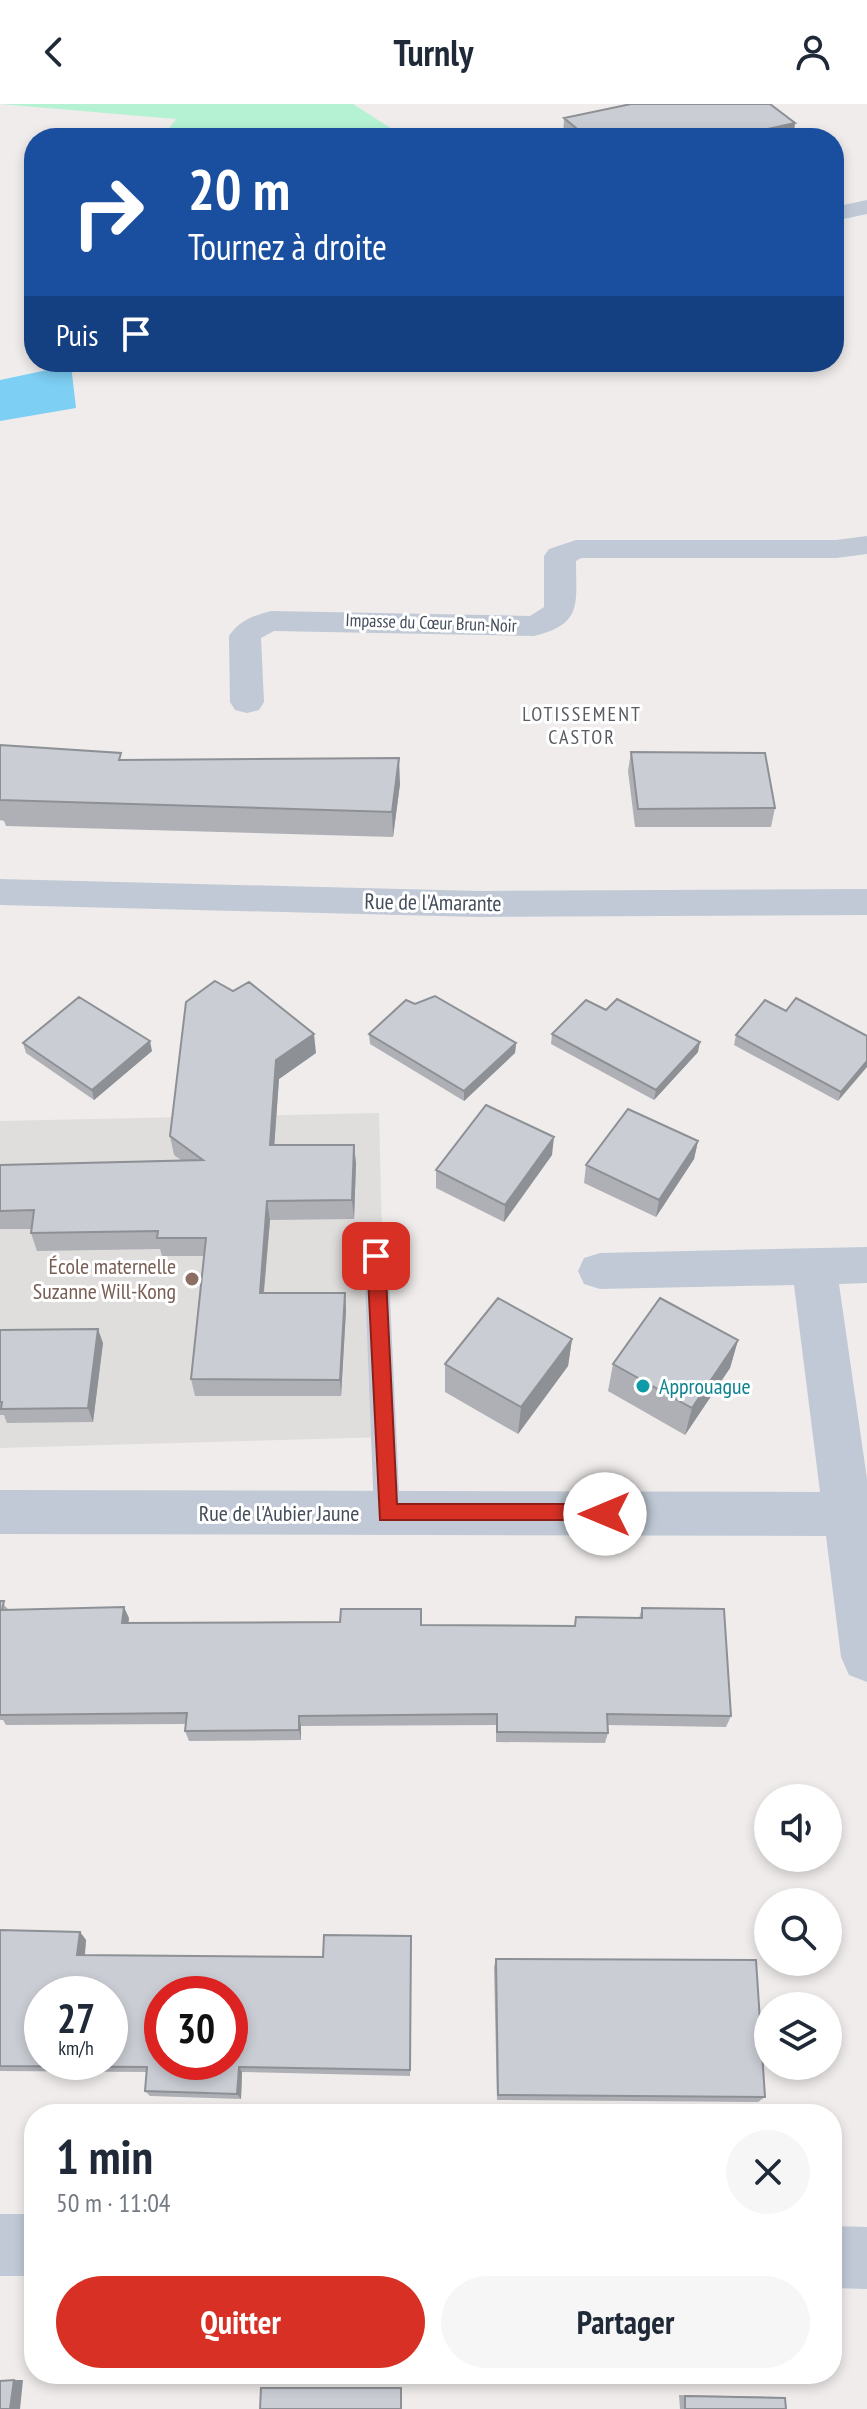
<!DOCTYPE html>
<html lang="fr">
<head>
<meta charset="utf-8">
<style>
	body { margin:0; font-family:"PT Sans Narrow",sans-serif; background:#f6f6f7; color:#1f2937; height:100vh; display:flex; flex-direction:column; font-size:30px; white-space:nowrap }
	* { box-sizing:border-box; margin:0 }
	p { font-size:26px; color:#747a83 }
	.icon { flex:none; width:44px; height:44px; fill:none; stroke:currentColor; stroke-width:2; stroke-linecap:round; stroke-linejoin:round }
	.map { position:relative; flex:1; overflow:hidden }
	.details { position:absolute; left:24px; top:2000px; width:818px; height:280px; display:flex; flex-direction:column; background:#fff; border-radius:32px; box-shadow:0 4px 12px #0003 }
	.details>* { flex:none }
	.hud { position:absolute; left:24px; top:24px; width:820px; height:244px; border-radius:32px; box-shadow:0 4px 12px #0003; background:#1a4fa0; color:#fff; overflow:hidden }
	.fabs { position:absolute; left:754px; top:1680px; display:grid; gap:16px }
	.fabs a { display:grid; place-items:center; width:88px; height:88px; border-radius:50%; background:#fff; box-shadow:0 4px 12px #0003; font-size:40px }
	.speed { position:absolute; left:24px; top:1872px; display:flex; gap:16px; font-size:40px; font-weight:700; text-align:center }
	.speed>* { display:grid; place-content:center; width:104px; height:104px; border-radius:50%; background:#fff; box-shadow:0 4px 12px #0003; line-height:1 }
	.speed small { font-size:20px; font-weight:400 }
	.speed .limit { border:12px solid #d22; background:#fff; color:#111 }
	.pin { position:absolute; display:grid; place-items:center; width:68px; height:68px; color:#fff; margin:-34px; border-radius:16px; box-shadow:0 4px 12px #0006 }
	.me { position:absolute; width:88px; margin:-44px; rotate:270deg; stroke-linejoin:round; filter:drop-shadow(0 0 6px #0008) }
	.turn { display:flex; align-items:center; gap:28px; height:168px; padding:0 32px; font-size:36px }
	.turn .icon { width:104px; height:104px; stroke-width:2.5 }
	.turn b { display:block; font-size:56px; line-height:68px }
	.then { display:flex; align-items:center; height:76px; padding:0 32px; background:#0003; gap:16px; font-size:30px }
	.round { display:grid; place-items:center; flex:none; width:84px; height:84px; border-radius:42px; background:#f6f6f7 }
	.overview { display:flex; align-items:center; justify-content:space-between; height:136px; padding:0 32px }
	h1 { font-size:48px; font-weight:700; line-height:60px }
	.cta { display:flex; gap:16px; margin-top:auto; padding:16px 32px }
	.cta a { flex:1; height:92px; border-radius:48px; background:#d93025; color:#fff; font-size:32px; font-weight:700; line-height:92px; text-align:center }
	.cta a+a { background:#f6f6f7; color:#1f2937 }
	header { display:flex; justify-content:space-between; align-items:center; height:104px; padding:0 32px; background:#fff; font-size:36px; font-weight:700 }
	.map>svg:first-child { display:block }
</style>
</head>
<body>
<header><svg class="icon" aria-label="back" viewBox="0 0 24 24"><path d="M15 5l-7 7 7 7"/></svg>Turnly<svg class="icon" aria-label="person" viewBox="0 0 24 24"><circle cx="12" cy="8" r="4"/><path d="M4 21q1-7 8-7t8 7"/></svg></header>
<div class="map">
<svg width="867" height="2305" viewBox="0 0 867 2305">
	<rect width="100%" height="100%" fill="#efeceb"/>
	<path fill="#e0dddd" d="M379 1009 387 1333 0 1344V1017Z"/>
	<path fill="#b4f2d3" d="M0 0H353L406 34H162L176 15Z"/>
	<path fill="#7dcff4" d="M71 261 76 304 0 317V276Z"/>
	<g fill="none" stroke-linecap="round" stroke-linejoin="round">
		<path fill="#c0c9d5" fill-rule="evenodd" d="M376 1142 384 1145 388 1152 400 1409 396 1418 387 1421 378 1418 374 1409 364 1152 368 1145Z"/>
		<path fill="#c0c9d5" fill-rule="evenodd" d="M867 96V110L834 117V103Z
			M867 432V450L836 454H581L576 457C576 500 583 520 534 532L274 527 261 534 264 598 259 606 247 609 235 606 230 598 229 532C240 516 253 512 271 507L530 512 544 503V452L549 445 576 436H836Z
			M0 775 479 787 867 785V811L479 813 0 801Z
			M867 1143V1179L839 1180 867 1375V1578L849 1571 841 1553 826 1432 0 1430V1386L820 1388 794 1181 600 1185 584 1180 578 1167 584 1154 600 1149Z
			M0 2110H34V2172H0Z
			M832 2122 867 2123V2185L832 2184Z"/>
	</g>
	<path fill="#aeb0b6" d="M564 14 795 19 793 34H563Z
		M0 641 122 656 400 680 393 733 6 722 4 717 0 716Z
		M631 648 775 704 771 723H635L628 667Z
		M415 900 516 939 515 949 464 997 370 940 369 930Z
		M606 906 698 948 654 996 551 940 552 930Z
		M786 907 867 932 838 997 734 941 736 931Z
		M23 939 152 947 94 996 26 949Z
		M316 949 279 975 274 1041H354L356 1060 354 1115 270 1116 264 1189H345L346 1206 341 1292H195L191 1275 204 1152H162L160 1145 37 1147 31 1129 32 1125H0V1061L181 1056 174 1051 170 1032Z
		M698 1037 694 1055 656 1113 584 1079 586 1061Z
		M552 1051 504 1118 436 1084V1066Z
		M0 1226 103 1239 93 1318 7 1319 4 1311H0Z
		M572 1235 568 1262 518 1330 445 1288V1260Z
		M738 1236 730 1264 685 1331 608 1287 613 1260Z
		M0 1497 8 1505 129 1514 128 1519 574 1522 639 1514 642 1504 731 1612 726 1623 608 1621V1629L605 1639 496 1638V1621L301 1622V1636L189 1637 185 1627 186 1620 6 1621 3 1616H0Z
		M0 1826 80 1828 86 1836 85 1851 323 1853 411 1840 410 1972 242 1968 241 1995 150 1992 145 1987 147 1968 0 1967Z
		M496 1855 765 1993 758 1998 497 1996 494 1863Z
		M264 2283H402L401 2305H260L261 2284Z
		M679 2291 778 2293 785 2294 786 2305H680Z"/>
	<path fill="#8d9094" d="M795 19 793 34H727Z
		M399 654 400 680 393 733 392 708Z
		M314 930 316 949 279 975 273 1060 270 1041 276 956Z
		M150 937 152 947 94 996 92 986Z
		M700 938 698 948 654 996 656 986Z
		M516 939 515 949 464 997V987Z
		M867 957V963L838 997 841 988Z
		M554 1033 552 1051 504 1118 505 1101Z
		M698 1037 694 1055 656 1113 659 1096Z
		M354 1041 356 1060 354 1115 352 1096Z
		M267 1097 270 1116 262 1206 260 1189Z
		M345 1189 346 1206 341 1292 340 1276Z
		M98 1225 103 1239 93 1318 88 1304Z
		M572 1235 568 1262 518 1330 521 1303Z
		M738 1236 730 1264 685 1331 692 1304Z
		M124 1503 129 1514 127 1531 122 1519Z
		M299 1612 301 1622V1636L299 1626Z
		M80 1828 86 1836 84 1858 77 1851Z
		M239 1963 242 1968 241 1995 237 1990Z
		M14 2276H23L20 2305H10Z"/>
	<path fill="#cacdd4" stroke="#8d9094" stroke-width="2" fill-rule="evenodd" d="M631 0H770L795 19 727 34H588L564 14Z
		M0 641 121 649 119 656 399 654 392 708 0 696Z
		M631 648 765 649 775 704 638 705Z
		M215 877 233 887 249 878 314 930 276 956 270 1041H354L352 1096 267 1097 260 1189H345L340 1276 191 1275 206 1134H157L158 1127 31 1129 34 1106 0 1107V1061L203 1056 170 1032 186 898Z
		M435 892 516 939 464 987 369 930 406 896 415 900Z
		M79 893 150 937 92 986 23 939Z
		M796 894 867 932V957L841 988 736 931 765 896 786 907Z
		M617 895 700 938 656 986 552 930 586 896 606 906Z
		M486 1001 554 1033 505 1101 436 1066Z
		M628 1005 698 1037 659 1096 586 1061Z
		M498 1194 572 1235 521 1303 445 1260Z
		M660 1194 738 1236 692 1304 613 1260Z
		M98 1225 88 1304 1 1305 2 1298H0V1226Z
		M0 1497H4L2 1506 124 1503 122 1519 340 1518 341 1505H421V1521L575 1522 576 1513 642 1514V1504L724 1505 731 1612 607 1610 608 1629 497 1628V1610L299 1612V1626L185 1627 187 1609 0 1611Z
		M0 1826 80 1828 77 1851 323 1853 324 1831 411 1832 410 1966 239 1963 237 1990 145 1987 147 1963 0 1962ZM42 1890H110V1958H42ZM162 1890H230V1958H162Z
		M496 1855 756 1856 765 1993 498 1991Z
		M14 2276 10 2305H0V2277Z
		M261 2284H401V2305H260Z
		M685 2292 785 2294 786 2305H685Z"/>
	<path fill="#d93025" stroke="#8d1f18" stroke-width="2" d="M376 1145 385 1152 397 1400H605L612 1403 615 1410 612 1416H380L367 1152Z"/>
	<circle fill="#8d6e63" stroke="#fff" stroke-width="3" cx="192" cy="1175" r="8"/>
	<circle fill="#0f9aa8" stroke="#fff" stroke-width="3" cx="643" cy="1282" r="8"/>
	<g text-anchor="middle" stroke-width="6" stroke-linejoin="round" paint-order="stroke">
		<g font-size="18" fill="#434d5b" stroke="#fff">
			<text transform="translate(431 519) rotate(2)" y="6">Impasse du Cœur Brun-Noir</text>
		</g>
		<g font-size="20" letter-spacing="2" fill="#585b61" stroke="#fff">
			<text x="582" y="617">LOTISSEMENT<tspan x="582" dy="23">CASTOR</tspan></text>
		</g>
		<g font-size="22" fill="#434d5b" stroke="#fff">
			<text transform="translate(433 798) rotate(1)" y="8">Rue de l'Amarante</text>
			<text x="279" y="1417">Rue de l'Aubier Jaune</text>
		</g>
		<g font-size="22" fill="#785e54" stroke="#fff" text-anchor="end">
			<text x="176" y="1170">École maternelle<tspan x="176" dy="25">Suzanne Will-Kong</tspan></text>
		</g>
		<g font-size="22" fill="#0d838f" stroke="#fff" text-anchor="start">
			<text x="659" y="1290">Approuague</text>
		</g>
	</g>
</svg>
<div class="fabs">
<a><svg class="icon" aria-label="sound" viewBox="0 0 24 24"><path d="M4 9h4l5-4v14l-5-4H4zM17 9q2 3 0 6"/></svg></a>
<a><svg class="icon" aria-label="search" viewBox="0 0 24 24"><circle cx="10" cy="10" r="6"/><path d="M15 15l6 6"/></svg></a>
<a><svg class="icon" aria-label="layers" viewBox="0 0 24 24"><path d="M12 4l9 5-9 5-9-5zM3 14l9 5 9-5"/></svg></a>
</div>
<div class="speed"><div>27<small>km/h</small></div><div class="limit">30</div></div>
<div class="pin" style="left:376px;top:1152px;background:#d93025"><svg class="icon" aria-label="arrive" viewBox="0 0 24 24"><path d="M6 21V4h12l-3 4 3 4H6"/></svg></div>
<svg class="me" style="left:605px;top:1410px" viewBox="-20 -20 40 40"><circle r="19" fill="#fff"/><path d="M0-13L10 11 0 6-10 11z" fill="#d93025"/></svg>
<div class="hud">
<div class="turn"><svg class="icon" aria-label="right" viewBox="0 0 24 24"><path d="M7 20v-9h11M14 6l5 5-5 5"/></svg><div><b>20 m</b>Tournez à droite</div></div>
<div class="then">Puis<svg class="icon" aria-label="arrive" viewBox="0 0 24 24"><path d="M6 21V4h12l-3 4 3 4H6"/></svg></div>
</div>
<section class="details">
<div class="overview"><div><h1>1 min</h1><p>50 m · 11:04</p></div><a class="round"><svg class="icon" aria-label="close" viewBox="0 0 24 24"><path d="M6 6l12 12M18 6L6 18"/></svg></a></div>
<div class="cta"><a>Quitter</a><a>Partager</a></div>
</section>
</div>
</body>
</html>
